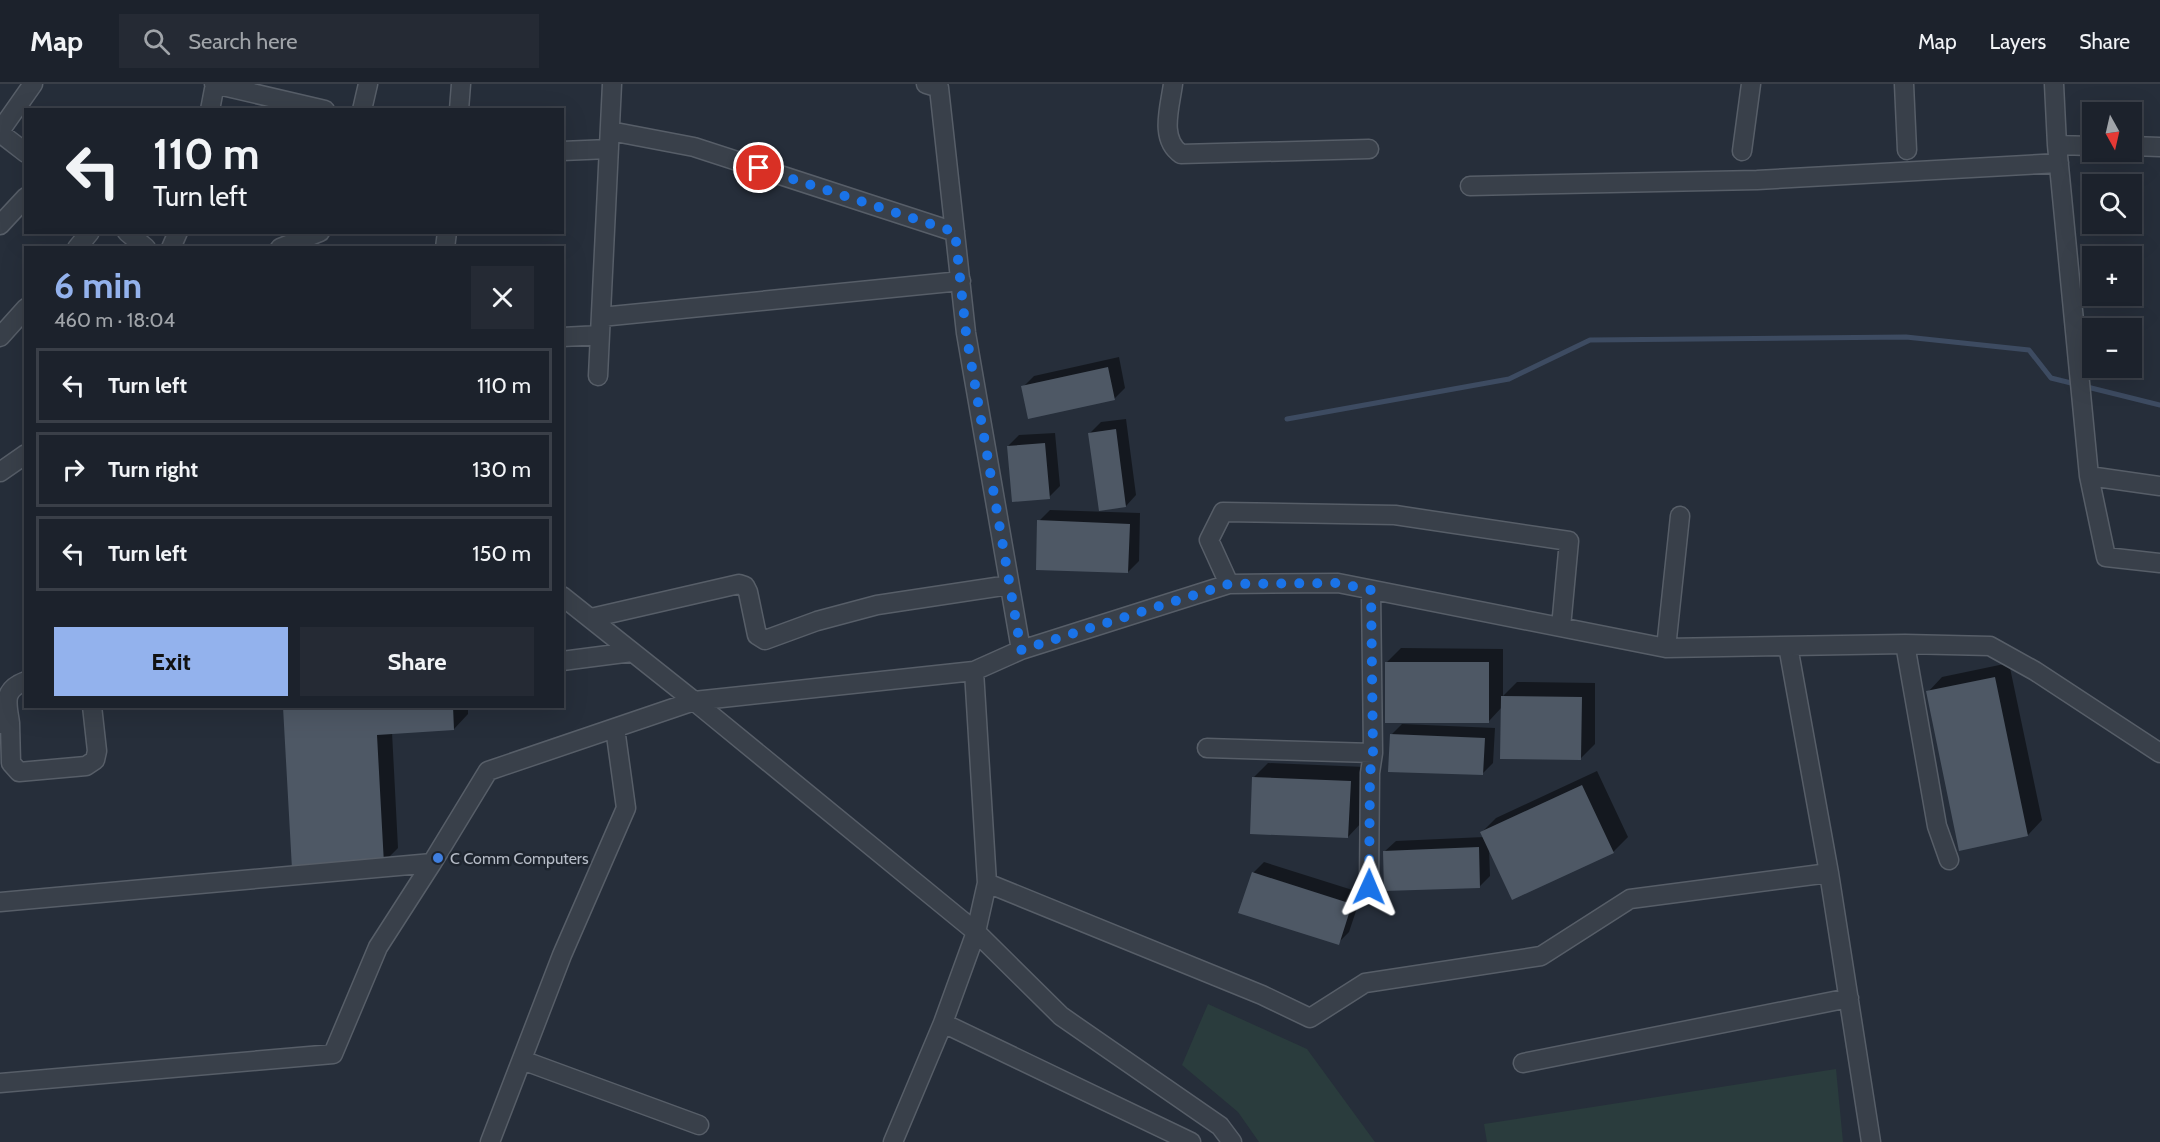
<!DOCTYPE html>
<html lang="en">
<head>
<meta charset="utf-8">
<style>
	body { margin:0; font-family:Cabin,sans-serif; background:#252a34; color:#f1f3f6; height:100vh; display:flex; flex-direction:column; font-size:22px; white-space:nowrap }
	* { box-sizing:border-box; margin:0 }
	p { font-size:20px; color:#a0a4a9 }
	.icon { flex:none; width:33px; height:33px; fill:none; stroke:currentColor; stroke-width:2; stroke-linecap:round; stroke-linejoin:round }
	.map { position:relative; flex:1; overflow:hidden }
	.details { position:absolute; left:24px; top:162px; width:540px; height:462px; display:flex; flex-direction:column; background:#1c222c; border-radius:0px; box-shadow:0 6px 24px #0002,0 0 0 2px #3a3f48 }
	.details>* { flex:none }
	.top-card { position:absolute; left:24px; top:24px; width:540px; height:126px; border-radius:0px; box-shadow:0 6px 24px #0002,0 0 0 2px #3a3f48; background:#1c222c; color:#f1f3f6; overflow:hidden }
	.needle { width:39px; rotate:172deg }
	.fabs { position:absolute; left:2082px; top:18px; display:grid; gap:12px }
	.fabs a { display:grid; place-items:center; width:60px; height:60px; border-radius:0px; background:#1c222c; box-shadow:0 6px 24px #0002,0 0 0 2px #3a3f48; font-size:30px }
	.pin { position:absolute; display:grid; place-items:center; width:51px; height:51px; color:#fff; margin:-26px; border:3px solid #fff; border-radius:50%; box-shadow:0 2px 6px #0007 }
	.me { position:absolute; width:66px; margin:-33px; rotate:1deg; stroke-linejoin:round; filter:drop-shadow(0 0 4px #0008) }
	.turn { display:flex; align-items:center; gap:21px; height:126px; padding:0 30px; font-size:27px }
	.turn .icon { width:78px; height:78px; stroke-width:2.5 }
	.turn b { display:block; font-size:42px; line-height:51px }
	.round { display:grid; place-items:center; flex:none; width:63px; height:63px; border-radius:0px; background:#252a34 }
	.head { display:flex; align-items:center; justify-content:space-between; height:102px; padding:0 30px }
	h1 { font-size:36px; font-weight:700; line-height:45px; color:#93b2ed }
	.cta { display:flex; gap:12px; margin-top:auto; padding:12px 30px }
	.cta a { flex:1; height:69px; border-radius:0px; background:#93b2ed; color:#111; font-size:24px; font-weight:700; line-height:69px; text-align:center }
	.cta a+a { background:#252a34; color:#f1f3f6 }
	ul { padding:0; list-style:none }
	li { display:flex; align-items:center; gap:18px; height:75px; margin:0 12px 9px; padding:0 18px; border:3px solid #3a3f48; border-radius:0px }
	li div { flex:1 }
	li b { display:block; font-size:22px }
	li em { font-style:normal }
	header { display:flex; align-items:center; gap:36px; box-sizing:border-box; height:84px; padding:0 30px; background:#1c222c; border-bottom:2px solid #3a3f48 }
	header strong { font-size:28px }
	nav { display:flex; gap:33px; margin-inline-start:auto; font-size:21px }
	.search { width:420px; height:54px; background:#252a34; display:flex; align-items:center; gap:15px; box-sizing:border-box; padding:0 21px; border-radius:0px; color:#a0a4a9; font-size:22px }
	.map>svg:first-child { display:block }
</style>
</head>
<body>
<header>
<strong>Map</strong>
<div class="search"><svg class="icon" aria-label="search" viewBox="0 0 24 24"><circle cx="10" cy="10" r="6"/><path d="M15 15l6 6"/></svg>Search here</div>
<nav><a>Map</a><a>Layers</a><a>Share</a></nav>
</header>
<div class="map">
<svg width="2160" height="1058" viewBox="0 0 2160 1058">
	<rect width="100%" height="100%" fill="#262e3a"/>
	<path fill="#2a3c3d" d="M1208 920 1307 965 1375 1058H1259L1238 1028 1182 981Z
		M1836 985 1843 1058H1487L1484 1040Z"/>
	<path fill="#0007" d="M1119 273 1125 304 1114 315 1023 303 1034 292Z
		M1126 335 1136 411 1126 422 1090 349 1101 338Z
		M1055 349 1060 402 1049 413 1008 362 1019 351Z
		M1050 426 1140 429 1139 477 1128 488 1039 437Z
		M1401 564 1503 565V612L1517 598 1595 599V660L1580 675 1502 623 1489 637 1386 579Z
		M2009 579 2042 736 2028 751 1928 608 1942 593Z
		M286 622H468V630L454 645 392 648 398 764 384 778Z
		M1402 640 1495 644 1493 679 1482 690 1391 651Z
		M1268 679 1365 683 1362 738 1348 753 1254 693Z
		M1597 687 1628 753 1613 768 1489 764 1490 792 1479 803 1385 767 1396 757 1484 753 1482 748 1496 734Z
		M1264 778 1362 809 1349 848 1338 859 1253 789Z"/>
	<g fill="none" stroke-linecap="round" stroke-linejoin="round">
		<path stroke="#3d4b61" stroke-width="5" d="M1287 335 1509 295 1590 256 1906 253 2029 266 2051 294 2160 321"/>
	</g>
	<path fill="#4e5865" d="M1108 283 1115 316 1028 335 1021 302Z
		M1116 345 1126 423 1099 427 1088 349Z
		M1045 359 1050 415 1012 418 1007 362Z
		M1037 436 1130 440 1128 489 1036 486Z
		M1385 578H1489V639H1385Z
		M1995 593 2028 752 1959 767 1926 607Z
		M1501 612 1582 613 1581 676 1500 675Z
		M453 622 454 646 377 651 384 780 292 785 283 623Z
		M1390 650 1485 654 1483 691 1388 688Z
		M1252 693 1351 697 1348 754 1250 750Z
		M1582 701 1614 769 1512 816 1480 748Z
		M1479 763 1480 804 1384 807 1383 767Z
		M1252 788 1352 820 1339 861 1238 829Z"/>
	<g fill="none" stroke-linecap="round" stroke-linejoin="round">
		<defs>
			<path id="minor" d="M214 0 325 26
				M926 0 939 4 966 249 1021 566
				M1173 0C1170 23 1159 55 1181 70L1369 65
				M1904 0 1907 66
				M2054 0 2057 61 2092 62
				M210 26 215 0
				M362 26 368 0
				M459 26 461 0
				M0 47 33 0
				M610 47 694 63 955 148
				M0 49 26 69
				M2057 61 2089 392 2106 473 2160 479
				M2132 62 2160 63
				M562 67 609 65
				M1742 67 1751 0
				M1470 102 1757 96 2059 79
				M0 141 26 113
				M127 148 146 164
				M77 164 90 148
				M171 164 178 148
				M280 164 320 148
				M445 164 447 148
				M601 233 961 197
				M0 253 26 224
				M562 253 600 251
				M598 292 612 0
				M0 388 26 370
				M2089 392 2160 402
				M1229 500 1209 456 1223 428 1395 431 1569 457 1561 543
				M562 512 694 617 974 587 1021 566 1229 500 1338 499 1666 564 1905 560 1990 562 2035 587 2160 669
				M591 534 739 500 745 502 748 508 757 551 765 556 817 537 877 521 1009 501
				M1905 560 1937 742 1949 776
				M1788 562 1829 789
				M1666 564 1680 432
				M562 577 632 568
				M10 639 11 679 19 688 86 682 95 676 97 667 92 622
				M0 640 10 639C7 618 2 606 26 597
				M1207 664 1373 669
				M987 799 1262 911 1310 934 1365 899 1541 872 1630 815 1829 789 1871 1058
				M1369 803 1370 689 1373 669 1371 506
				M0 818 432 779 488 687 694 617 976 848 1061 932 1220 1042 1232 1058
				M943 939 1191 1058
				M522 976 699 1041
				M1523 979 1849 914
				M0 999 333 970 378 863 432 779
				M490 1058 562 871 626 724 615 644
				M893 1058 943 939 976 848 987 799 974 587"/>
		</defs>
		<use href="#minor" stroke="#575e68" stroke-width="21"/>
		<use href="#minor" stroke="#39404a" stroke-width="18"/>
	</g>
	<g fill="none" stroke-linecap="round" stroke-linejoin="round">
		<path stroke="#1a73e8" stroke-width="10" stroke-dasharray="0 18" d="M759 84 955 148 966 249 1021 566 1229 500 1338 499 1371 506 1373 669 1370 689 1369 803"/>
	</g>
	<circle fill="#3f7fe0" stroke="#1e252f" stroke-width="2" cx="438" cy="774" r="6"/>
	<g text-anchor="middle" stroke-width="5" stroke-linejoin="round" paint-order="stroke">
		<g font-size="16" fill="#b5bbc6" stroke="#1e252f" text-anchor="start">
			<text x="450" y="780">C Comm Computers</text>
		</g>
	</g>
</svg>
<div class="fabs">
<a><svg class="needle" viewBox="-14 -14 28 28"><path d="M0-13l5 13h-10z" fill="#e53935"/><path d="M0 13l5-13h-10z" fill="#a0a4a9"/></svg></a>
<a><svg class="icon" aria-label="search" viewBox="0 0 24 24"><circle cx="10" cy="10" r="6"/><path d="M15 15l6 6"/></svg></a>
<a>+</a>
<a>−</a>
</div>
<div class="pin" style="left:759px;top:84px;background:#d93025"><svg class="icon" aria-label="arrive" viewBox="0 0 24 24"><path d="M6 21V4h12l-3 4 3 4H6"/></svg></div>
<svg class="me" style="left:1369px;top:803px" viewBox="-20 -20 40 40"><path d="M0-17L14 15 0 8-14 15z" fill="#1a73e8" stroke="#fff" stroke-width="4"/></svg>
<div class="top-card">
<div class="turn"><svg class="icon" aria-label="left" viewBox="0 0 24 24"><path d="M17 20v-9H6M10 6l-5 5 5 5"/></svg><div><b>110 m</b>Turn left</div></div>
</div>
<section class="details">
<div class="head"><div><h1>6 min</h1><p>460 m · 18:04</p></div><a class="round"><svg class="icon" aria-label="close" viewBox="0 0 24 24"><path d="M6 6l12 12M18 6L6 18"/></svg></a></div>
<ul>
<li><svg class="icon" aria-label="left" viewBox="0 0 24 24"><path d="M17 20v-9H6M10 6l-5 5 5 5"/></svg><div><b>Turn left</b></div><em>110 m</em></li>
<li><svg class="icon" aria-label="right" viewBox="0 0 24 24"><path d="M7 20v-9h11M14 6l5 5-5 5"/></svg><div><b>Turn right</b></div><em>130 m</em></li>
<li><svg class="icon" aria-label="left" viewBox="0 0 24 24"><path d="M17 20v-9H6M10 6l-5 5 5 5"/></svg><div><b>Turn left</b></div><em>150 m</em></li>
</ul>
<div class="cta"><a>Exit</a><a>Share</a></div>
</section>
</div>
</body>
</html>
